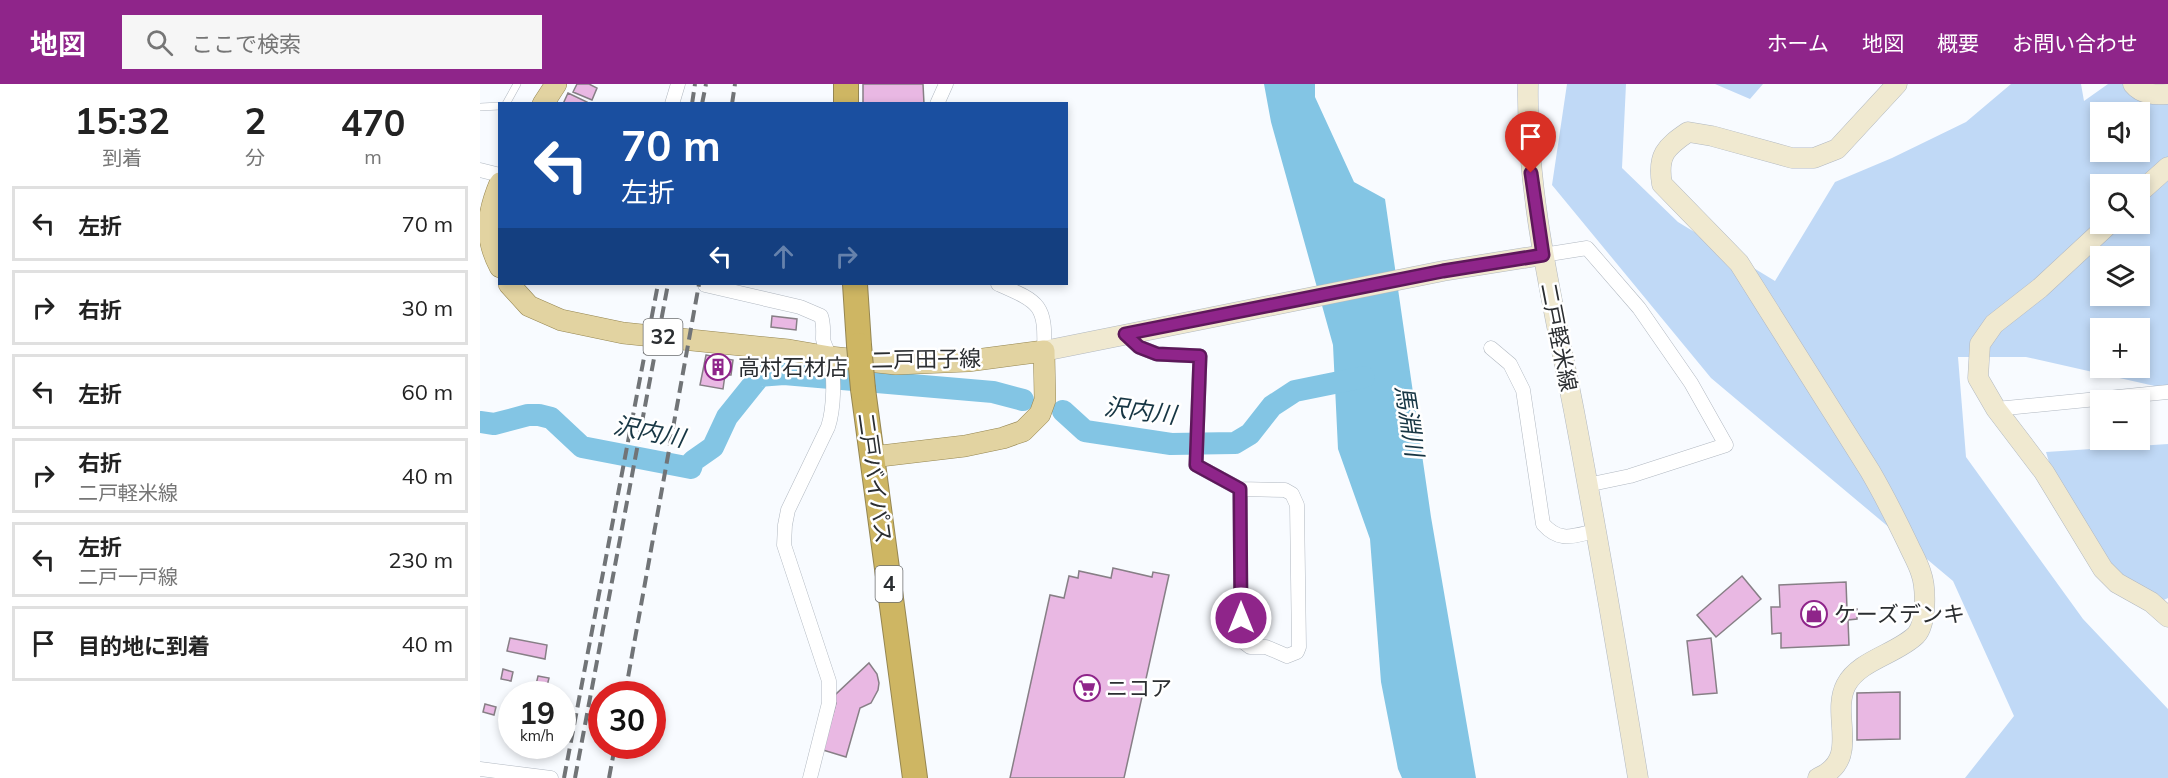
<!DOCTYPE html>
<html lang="ja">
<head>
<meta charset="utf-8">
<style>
	body { margin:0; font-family:Mulish,"Noto Sans JP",sans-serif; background:#f6f6f6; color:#222; height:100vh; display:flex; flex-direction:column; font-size:22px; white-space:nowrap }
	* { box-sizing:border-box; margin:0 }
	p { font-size:20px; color:#767676 }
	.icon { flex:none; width:33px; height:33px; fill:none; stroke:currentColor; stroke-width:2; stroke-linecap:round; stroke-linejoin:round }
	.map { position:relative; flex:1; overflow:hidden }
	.sheet { display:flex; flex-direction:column; background:#fff; width:480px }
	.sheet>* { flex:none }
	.top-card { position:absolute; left:18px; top:18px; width:570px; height:183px; border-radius:0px; box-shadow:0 3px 9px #0003; background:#1a4fa0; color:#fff; overflow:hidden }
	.tools { position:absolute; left:1610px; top:18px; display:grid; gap:12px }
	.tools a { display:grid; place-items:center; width:60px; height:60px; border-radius:0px; background:#fff; box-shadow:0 3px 9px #0003; font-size:30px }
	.speed { position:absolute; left:18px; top:597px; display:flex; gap:12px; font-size:30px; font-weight:700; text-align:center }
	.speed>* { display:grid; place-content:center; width:78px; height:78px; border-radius:50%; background:#fff; box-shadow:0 3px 9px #0003; line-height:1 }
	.speed small { font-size:15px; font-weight:400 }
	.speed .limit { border:9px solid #d22; background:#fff; color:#111 }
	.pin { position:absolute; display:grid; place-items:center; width:51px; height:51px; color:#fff; margin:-62px -26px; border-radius:50% 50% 50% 0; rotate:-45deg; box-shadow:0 0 6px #0007 }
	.pin .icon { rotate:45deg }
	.me { position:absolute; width:66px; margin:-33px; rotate:0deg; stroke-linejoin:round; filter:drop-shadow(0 0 4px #0008) }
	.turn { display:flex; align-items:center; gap:21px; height:126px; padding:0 24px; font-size:27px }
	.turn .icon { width:78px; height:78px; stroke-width:2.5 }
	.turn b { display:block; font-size:42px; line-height:51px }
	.lanes { display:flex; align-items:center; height:57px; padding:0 24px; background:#0003; justify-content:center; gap:30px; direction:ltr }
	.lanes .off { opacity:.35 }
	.eta { display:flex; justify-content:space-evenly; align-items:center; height:102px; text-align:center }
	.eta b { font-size:36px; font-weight:700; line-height:42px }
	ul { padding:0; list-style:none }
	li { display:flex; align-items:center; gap:18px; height:75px; margin:0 12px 9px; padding:0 12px; border:3px solid #e0e0e0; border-radius:0px }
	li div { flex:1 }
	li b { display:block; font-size:22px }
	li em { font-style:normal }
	header { display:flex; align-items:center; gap:36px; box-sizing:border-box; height:84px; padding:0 30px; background:#8f258a; color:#fff }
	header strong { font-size:28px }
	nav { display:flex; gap:33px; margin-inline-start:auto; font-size:21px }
	.search { width:420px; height:54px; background:#f6f6f6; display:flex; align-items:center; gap:15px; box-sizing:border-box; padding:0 21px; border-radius:0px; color:#767676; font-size:22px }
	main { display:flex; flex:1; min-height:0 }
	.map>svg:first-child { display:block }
</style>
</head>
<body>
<header>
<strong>地図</strong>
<div class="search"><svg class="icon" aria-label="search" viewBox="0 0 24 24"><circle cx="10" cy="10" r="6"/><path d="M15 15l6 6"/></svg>ここで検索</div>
<nav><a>ホーム</a><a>地図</a><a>概要</a><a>お問い合わせ</a></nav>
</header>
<main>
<section class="sheet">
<div class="eta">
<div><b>15:32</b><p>到着</p></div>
<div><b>2</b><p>分</p></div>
<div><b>470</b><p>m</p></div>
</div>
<ul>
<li><svg class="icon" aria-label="left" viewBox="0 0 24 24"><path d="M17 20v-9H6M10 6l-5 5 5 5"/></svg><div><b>左折</b></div><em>70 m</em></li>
<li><svg class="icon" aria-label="right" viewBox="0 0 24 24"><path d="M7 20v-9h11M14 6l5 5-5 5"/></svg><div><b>右折</b></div><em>30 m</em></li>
<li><svg class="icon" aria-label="left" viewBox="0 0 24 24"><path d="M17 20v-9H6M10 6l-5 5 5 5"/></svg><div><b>左折</b></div><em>60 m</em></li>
<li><svg class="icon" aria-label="right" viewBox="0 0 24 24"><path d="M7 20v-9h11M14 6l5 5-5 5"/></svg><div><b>右折</b><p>二戸軽米線</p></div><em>40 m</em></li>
<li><svg class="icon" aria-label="left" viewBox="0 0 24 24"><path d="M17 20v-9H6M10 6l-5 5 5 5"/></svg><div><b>左折</b><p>二戸一戸線</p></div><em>230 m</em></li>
<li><svg class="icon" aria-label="arrive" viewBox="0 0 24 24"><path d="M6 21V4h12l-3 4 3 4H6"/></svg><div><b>目的地に到着</b></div><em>40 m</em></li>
</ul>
</section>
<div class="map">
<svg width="1688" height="694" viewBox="0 0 1688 694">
	<rect width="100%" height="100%" fill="#f8fbff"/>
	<path fill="#c0d9f6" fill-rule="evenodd" d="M1087 0H1146L1142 84 1198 138 1295 197 1355 98 1412 74 1486 38 1531 0H1601L1604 17 1628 0H1688V305L1546 273H1478L1486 373 1603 535 1688 625V694H1485L1534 632 1473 497 1231 294 1072 101ZM1620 28H1659V68H1620ZM1620 100H1659V140H1620ZM1620 172H1659V212H1620ZM1620 244H1659V284H1620Z
		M1235 0H1283L1270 15Z
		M1688 360V514L1665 525 1585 432 1566 368Z"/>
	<path fill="#83c5e4" d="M784 0H835V13L874 98 905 115 951 433 996 694H922L918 685 901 598 890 455 858 365 853 261 791 38Z"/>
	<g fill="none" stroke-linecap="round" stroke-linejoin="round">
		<path stroke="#83c5e4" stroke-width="22" d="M583 327 605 347 691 360 755 359 770 350 792 322 815 307 884 293
			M0 338 14 340 48 331H59L71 334 102 363 211 384 213 377 233 363 247 333 280 292 304 290 513 308 543 316"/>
	</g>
	<path fill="#e9b8e3" stroke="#877f86" stroke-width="1.5" d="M97 0H109L117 4 112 16 93 8Z
		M383 0H443L444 20H383Z
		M88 9 107 18 106 20H83Z
		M292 232 317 235 316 246 291 243Z
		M226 271 253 276 251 291H245L243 305 220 301Z
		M633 484 672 493 673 488 689 491 644 694H530L570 511 584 514 589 492 598 494 599 487 631 494Z
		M1262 492 1281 515 1236 553 1217 531Z
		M1366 498 1367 525H1377V535L1368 536 1369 561 1301 564V549L1292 550 1291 523H1300L1299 501Z
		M30 554 67 561 65 575 27 567Z
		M1231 554 1237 609 1213 611 1207 557Z
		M389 579 397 590 399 599 398 606 391 619 380 624 366 673 343 666 356 619 353 617 355 611Z
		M23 585 33 588 31 597 21 595Z
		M58 592 69 594 65 610 54 609Z
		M1420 608V655L1377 656V609Z
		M5 620 16 623 14 631 3 628Z"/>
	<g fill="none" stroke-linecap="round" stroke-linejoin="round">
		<defs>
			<path id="lane" d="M26 20 37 0
				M0 23 20 22"/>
			<path id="street" d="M192 20 198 0
				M457 20 466 0
				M0 86 20 91
				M1063 171 1107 164 1159 224 1211 299 1246 361 1150 392 1107 401
				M518 200C559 218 566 220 564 267
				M225 201 320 223 341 232C344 240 343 247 343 255 344 261 348 267 350 273 355 291 354 325 348 343L308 426 305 441 304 461 349 597V619L330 694
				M645 250 659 263 677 270 720 272 716 381 760 405 761 556 770 563H786L807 572 817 568 819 563 817 421 812 410 805 406 760 405
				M1011 264 1030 280 1043 306 1063 440C1080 459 1093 452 1115 447
				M1516 325 1688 308
				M0 685 71 694"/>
			<path id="secondary" d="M1048 0C1046 111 1073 219 1094 327 1117 449 1138 572 1158 694
				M1653 0C1662 11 1675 11 1688 10
				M1659 109 1688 83
				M1629 140 1560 204 1514 240 1500 260 1498 294 1516 325 1564 388 1623 485 1637 499 1671 518 1688 533
				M564 267 963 187 1063 171
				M1338 694C1382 675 1350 632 1366 601 1379 576 1417 570 1436 551 1447 539 1446 503 1441 489 1438 479 1432 469 1428 460 1416 435 1404 411 1390 387L1259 179 1182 100C1177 71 1186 63 1208 48L1232 52 1312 74H1334L1357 65 1417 0"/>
			<path id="primary" d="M63 20 76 0
				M20 99C7 130 4 153 20 183
				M29 200 49 222 81 236 143 249 309 266 350 273 416 280 488 277 564 267 565 316 560 330 543 347 523 354 485 362 392 373"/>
			<path id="highway" d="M366 0V20
				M375 200 379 261
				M383 305 435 694"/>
		</defs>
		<use href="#lane" stroke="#b1b8c1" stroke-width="8"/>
		<use href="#street" stroke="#b1b8c1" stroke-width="15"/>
		<use href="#secondary" stroke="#b1b8c1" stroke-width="21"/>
		<use href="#primary" stroke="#958652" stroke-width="22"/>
		<use href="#highway" stroke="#958652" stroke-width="26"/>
		<use href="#lane" stroke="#fff" stroke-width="7"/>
		<use href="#street" stroke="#fff" stroke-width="14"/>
		<use href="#secondary" stroke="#f0e9d0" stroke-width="20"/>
		<use href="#primary" stroke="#e2d3a1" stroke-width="21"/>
		<use href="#highway" stroke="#ceb663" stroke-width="24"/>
		<path stroke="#717477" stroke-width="4" stroke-dasharray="12 6" stroke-linecap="butt" d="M212 20 215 0
			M222 20 226 0
			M252 20 255 0
			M145 610 219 200
			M84 694 178 200
			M95 694 188 200
			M129 694 135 662"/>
		<defs>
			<path id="highway-bridge" d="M379 261 383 305"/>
		</defs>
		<use href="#highway-bridge" stroke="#958652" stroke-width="26" stroke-linecap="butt"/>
		<use href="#highway-bridge" stroke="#ceb663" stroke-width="24"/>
	</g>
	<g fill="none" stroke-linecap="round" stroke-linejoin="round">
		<defs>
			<path id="route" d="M761 534 760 405 716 381 720 272 677 270 659 263 645 250 963 187 1063 171 1051 89"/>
		</defs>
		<use href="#route" stroke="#5d185a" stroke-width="15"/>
		<use href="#route" stroke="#8f258a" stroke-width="10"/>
	</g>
	<defs>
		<symbol id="building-ring" viewBox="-11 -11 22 22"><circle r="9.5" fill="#fff" stroke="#8f258a" stroke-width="1.5"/><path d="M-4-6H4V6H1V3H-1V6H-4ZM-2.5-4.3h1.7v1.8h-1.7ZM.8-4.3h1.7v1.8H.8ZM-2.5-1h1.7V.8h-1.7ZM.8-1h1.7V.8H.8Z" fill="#8f258a"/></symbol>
		<symbol id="shop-ring" viewBox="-11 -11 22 22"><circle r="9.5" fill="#fff" stroke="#8f258a" stroke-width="1.5"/><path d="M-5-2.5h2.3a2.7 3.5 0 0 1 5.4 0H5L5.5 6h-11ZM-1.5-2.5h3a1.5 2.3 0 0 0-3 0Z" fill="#8f258a"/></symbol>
		<symbol id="supermarket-ring" viewBox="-11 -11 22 22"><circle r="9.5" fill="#fff" stroke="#8f258a" stroke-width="1.5"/><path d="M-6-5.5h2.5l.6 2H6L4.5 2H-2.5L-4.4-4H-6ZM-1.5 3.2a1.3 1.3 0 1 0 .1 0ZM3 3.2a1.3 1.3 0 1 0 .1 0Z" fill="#8f258a"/></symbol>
	</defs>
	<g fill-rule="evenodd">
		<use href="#building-ring" x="223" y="268" width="30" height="30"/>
		<use href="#shop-ring" x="1319" y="515" width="30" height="30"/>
		<use href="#supermarket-ring" x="592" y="589" width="30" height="30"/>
	</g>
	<g text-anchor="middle" stroke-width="5" stroke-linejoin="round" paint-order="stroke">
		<g fill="#fff" stroke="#6b6d6f" stroke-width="1.5">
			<rect x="163.5" y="235" width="39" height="36" rx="4.5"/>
			<rect x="395.5" y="482" width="27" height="36" rx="4.5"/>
		</g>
		<g font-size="21" font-weight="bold" fill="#2b2e31">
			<text x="183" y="260">32</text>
			<text x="409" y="507">4</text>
		</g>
		<g font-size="22" fill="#2b2e31" stroke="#fff">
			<text transform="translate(1079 253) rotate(79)" y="8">二戸軽米線</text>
			<text transform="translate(446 275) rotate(-1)" y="8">二戸田子線</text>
			<text transform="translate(395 394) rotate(82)" y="8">二戸バイパス</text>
		</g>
		<g font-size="22" fill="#2b2e31" stroke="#fff" text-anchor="start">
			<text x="258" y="291">高村石材店</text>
			<text x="1354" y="538">ケーズデンキ</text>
			<text x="626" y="612">ニコア</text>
		</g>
		<g font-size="24" font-style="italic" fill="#173644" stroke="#fff">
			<text transform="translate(660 327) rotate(7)" y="8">沢内川</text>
			<text transform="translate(929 337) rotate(81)" y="8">馬淵川</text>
			<text transform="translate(169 348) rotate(11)" y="8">沢内川</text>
		</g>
	</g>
</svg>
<div class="tools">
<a><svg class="icon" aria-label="sound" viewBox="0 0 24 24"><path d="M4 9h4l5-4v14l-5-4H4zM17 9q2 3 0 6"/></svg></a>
<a><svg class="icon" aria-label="search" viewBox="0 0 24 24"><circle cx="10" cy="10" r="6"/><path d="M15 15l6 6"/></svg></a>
<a><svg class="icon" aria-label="layers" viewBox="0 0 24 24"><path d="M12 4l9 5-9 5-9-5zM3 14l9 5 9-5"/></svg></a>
<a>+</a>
<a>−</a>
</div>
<div class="speed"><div>19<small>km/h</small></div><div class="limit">30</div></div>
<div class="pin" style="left:1051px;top:89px;background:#d93025"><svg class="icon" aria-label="arrive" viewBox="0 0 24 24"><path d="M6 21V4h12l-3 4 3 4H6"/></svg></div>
<svg class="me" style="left:761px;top:534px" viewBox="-20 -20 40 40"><circle r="17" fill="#8f258a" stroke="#fff" stroke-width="3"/><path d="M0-11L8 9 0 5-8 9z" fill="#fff"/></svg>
<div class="top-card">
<div class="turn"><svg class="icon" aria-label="left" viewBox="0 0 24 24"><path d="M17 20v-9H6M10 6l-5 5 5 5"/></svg><div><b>70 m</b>左折</div></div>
<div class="lanes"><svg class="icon" aria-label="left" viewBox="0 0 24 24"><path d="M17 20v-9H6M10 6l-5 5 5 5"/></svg><svg class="icon off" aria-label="ahead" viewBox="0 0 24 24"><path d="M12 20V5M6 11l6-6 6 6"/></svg><svg class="icon off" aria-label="right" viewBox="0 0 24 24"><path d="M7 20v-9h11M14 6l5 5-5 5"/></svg></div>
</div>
</div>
</main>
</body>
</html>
